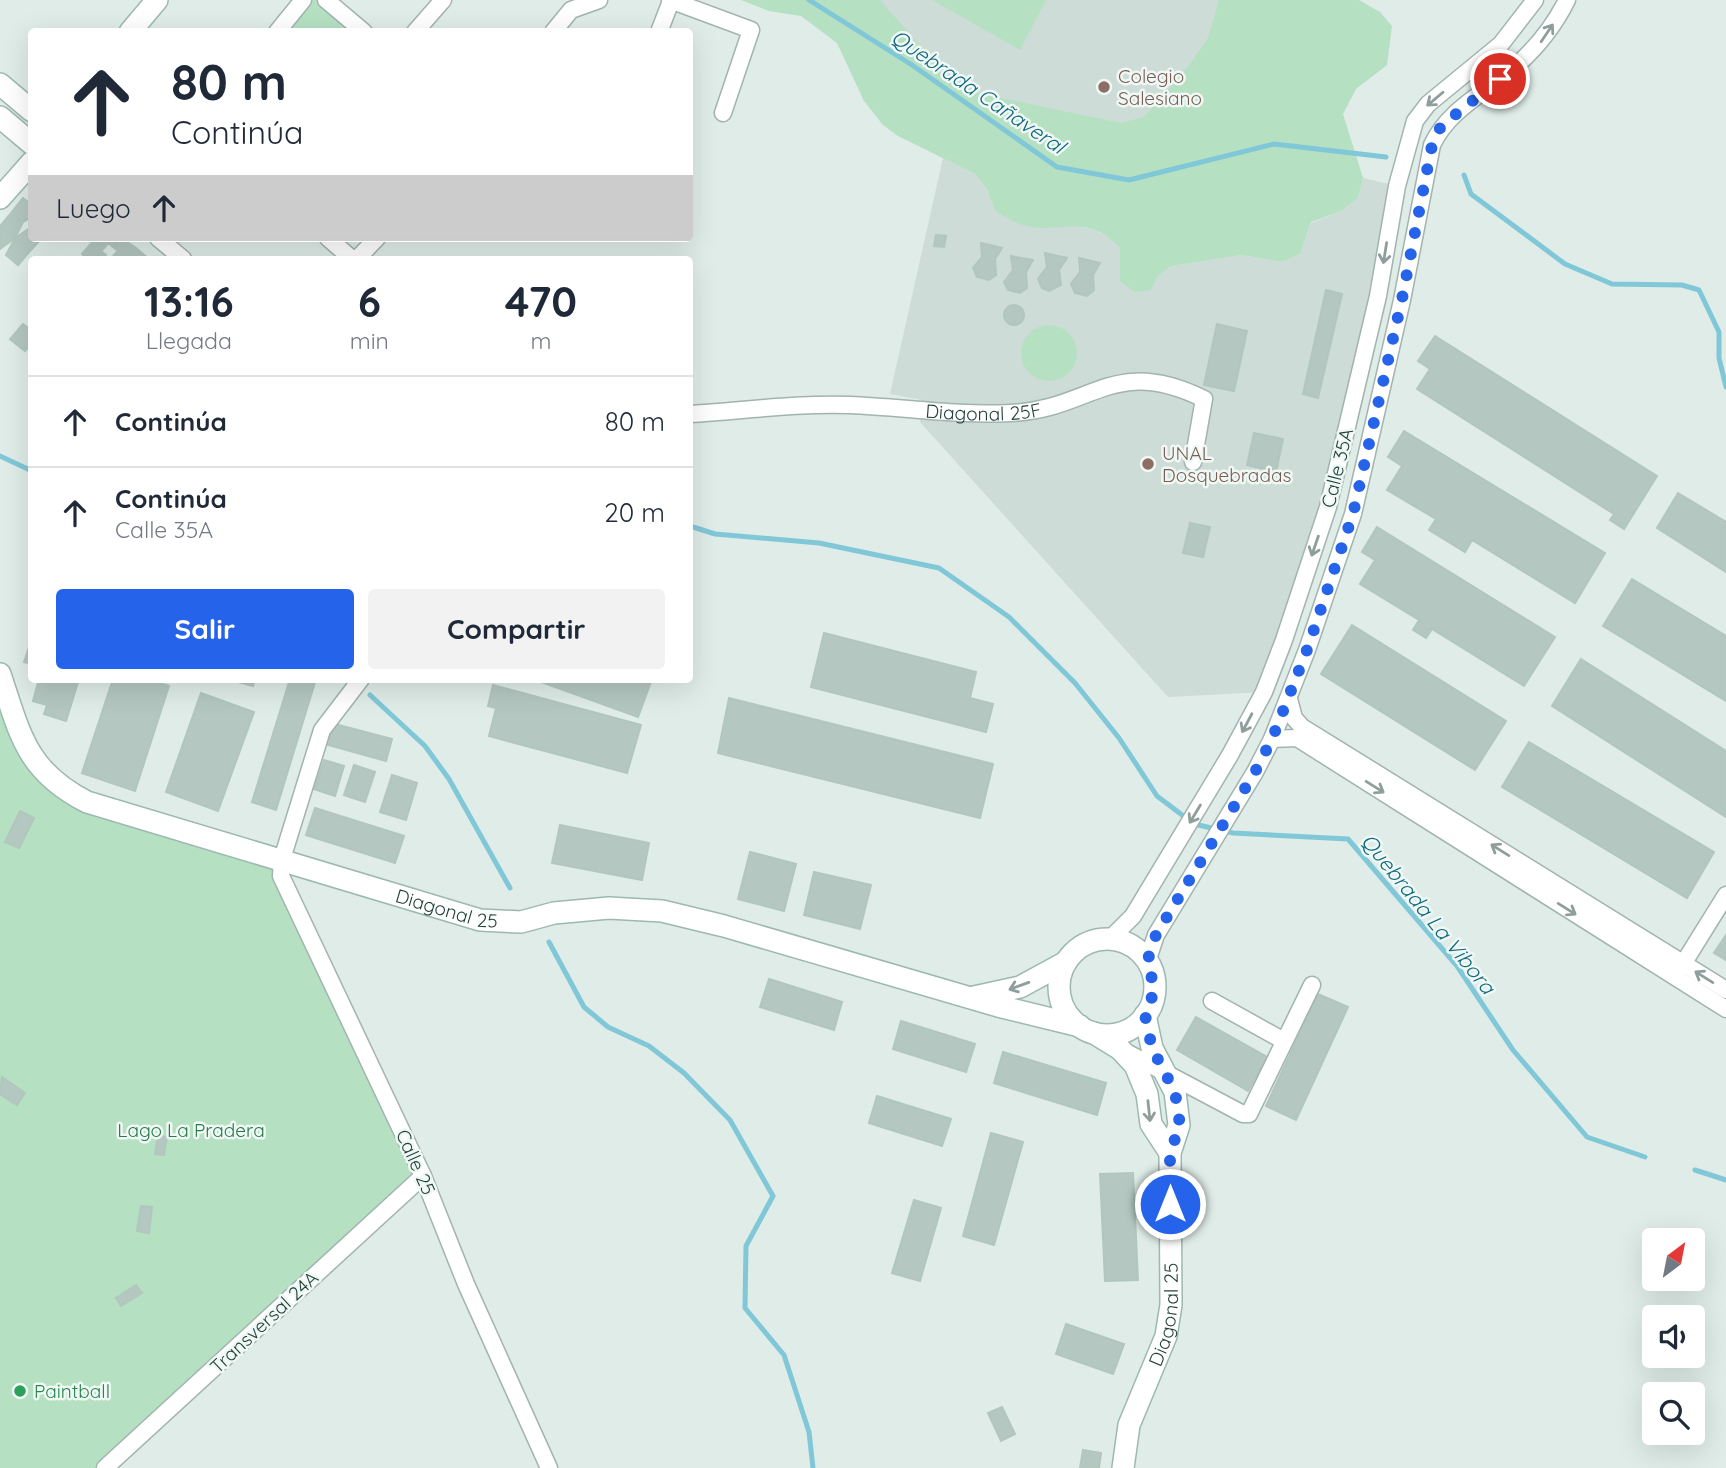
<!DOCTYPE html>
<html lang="es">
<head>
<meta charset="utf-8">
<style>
	body { margin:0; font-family:Quicksand,sans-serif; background:#f2f2f3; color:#1f2937; height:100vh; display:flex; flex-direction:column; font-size:26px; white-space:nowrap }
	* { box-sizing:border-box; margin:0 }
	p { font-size:23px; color:#747a83 }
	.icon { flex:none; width:38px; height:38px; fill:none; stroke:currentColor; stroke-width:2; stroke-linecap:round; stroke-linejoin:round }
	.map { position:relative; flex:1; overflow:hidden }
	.details { position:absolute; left:28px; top:256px; width:665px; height:427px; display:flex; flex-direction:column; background:#fff; border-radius:7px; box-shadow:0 7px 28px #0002 }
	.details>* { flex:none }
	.guide { position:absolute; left:28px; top:28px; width:665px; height:214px; border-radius:7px; box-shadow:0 7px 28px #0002; background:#fff; color:#1f2937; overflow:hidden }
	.needle { width:46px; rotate:32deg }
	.controls { position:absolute; left:1642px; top:1228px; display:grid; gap:14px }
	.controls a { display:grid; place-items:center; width:63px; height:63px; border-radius:7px; background:#fff; box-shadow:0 7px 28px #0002; font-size:35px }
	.pin { position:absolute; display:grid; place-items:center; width:60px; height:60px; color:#fff; margin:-30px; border:4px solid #fff; border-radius:50%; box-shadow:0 2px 7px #0007 }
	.me { position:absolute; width:77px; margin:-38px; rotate:0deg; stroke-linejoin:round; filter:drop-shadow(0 0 5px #0008) }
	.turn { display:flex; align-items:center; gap:24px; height:147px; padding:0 28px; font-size:32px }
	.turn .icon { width:91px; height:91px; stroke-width:2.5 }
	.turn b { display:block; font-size:49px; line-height:60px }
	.then { display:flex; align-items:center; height:66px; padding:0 28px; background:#0003; gap:14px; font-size:26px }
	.eta { display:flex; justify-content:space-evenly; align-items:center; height:119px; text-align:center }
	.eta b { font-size:42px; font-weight:800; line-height:49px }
	.button { display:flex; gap:14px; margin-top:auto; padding:14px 28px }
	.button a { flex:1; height:80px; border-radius:7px; background:#2563eb; color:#fff; font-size:28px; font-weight:800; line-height:80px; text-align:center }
	.button a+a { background:#f2f2f3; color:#1f2937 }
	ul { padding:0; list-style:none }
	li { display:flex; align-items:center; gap:21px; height:91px; padding:0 28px; border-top:2px solid #e0e1e3 }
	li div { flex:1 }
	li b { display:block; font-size:26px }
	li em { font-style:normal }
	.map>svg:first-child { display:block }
</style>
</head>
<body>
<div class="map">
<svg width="1726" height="1468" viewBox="0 0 1726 1468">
	<rect width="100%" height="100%" fill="#dfece7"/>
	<path fill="#cddcd6" d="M809 0H1359L1129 180Z
		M943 158 975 174 987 189 995 211 1093 229 1113 239 1120 248V281L1151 290 1158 276 1171 266 1242 255 1282 262 1300 254 1311 223 1341 211 1358 198 1363 178 1397 186 1328 506 1264 692 1168 697 920 422 922 400 890 394Z"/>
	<path fill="#b5e0c2" d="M303 0H326L364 32H277Z
		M741 0H880L943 72 977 93 1121 123 1144 117 1190 64 1208 38 1219 0H1359L1380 12 1392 26 1387 65 1356 89 1343 114 1363 178 1358 198 1341 211 1311 222 1300 254 1282 262 1242 255 1171 266 1158 276 1151 290 1135 292 1120 281V248C1086 210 1055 237 1020 224 1011 221 1003 215 995 211L987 189 975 174 898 136 883 125 864 101 837 43 801 16 769 11Z
		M932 0H1046L1020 50Z
		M1021 353a28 28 0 1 1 56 0a28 28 0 1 1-56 0Z
		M0 674 52 782 282 859 423 1176 105 1468H0Z"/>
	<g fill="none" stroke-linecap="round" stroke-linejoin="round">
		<path stroke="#80c7d8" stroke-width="5" d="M809 0 912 65 1057 167 1129 180 1274 144 1386 157
			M1464 175 1471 194 1565 264 1612 284 1682 285 1699 290 1719 332V358L1726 387
			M0 456 32 471
			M690 526 715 534 819 543 939 568 1009 617 1075 683 1119 738 1157 796 1194 824 1233 833 1348 839 1457 966 1513 1050 1587 1137 1645 1157
			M370 695 425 746 449 779 510 888
			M549 942 584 1007 608 1027 649 1046 684 1073 730 1120 773 1196 746 1246 745 1308 784 1355 809 1432 813 1468
			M1695 1170 1726 1180"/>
	</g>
	<path fill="#b4c7c0" stroke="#b1c7be" stroke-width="2" d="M23 198 32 205V217L23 222 12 212Z
		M12 212 23 222 15 238 0 226Z
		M0 226 15 238 0 249Z
		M30 228 32 238H42L30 251 15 238Z
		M936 235 946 236 944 247 934 246Z
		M15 238 30 251 18 265 6 255Z
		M121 238 113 247 108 243 105 247 95 239Z
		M121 238 136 248 127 259 114 255 118 251 113 247Z
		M95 239 105 247 101 251 106 255 103 259H88L82 254Z
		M981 243 1002 248 995 259 996 275 989 280 977 277 973 268 982 257Z
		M136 248 149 259H127Z
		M1045 253 1067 258 1059 270 1061 285 1049 291 1042 288 1038 279 1047 267Z
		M1011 256 1033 260 1026 272 1027 288 1020 293 1008 290 1004 282 1013 270Z
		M1079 258 1100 263 1093 275 1094 290 1087 296 1075 293 1071 284 1080 272Z
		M1326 290 1342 294 1318 398 1303 394Z
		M1004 315a10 10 0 1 1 20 0a10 10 0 1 1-20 0Z
		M23 324 32 331V343L25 351 10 339Z
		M1217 324 1247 331 1234 391 1204 385Z
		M1435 336 1657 476 1624 529 1610 520 1614 514 1417 389 1430 369 1418 361Z
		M1404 431 1605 553 1575 603 1472 540 1465 552 1429 530 1436 519 1387 490 1402 466 1388 457Z
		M1254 433 1283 439 1276 472 1247 465Z
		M1678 493 1726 522V572L1657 528Z
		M1190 523 1210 527 1203 557 1183 553Z
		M1377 527 1555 637 1524 686 1432 629 1426 638 1413 630 1419 620 1360 584 1375 560 1362 552Z
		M1632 579 1726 636V701L1603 626Z
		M1352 625 1506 721 1475 770 1321 674Z
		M824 633 976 672 970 698 993 704 986 732 811 687Z
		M29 647 32 648V664L24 662Z
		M1581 659 1726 751V817L1552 706Z
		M39 679H79L66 721 44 714 47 705 33 701Z
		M113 679H147L169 686 135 791 82 773Z
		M227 679H255L253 686Z
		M290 679H316L276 810 252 802Z
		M533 679H652L638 717Z
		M493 685 641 725 627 773 489 736 496 708 488 706Z
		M201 693 254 712 218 811 166 792Z
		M729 698 993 764 980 818 718 753Z
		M331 723 392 739 386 761 325 744Z
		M1529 742 1714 852 1687 898 1502 787Z
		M324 760 344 766 335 796 314 789Z
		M354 765 375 772 365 802 344 795Z
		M392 775 417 783 406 820 380 812Z
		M315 808 404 836 395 863 306 835Z
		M20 811 34 818 19 848 5 842Z
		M560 825 649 843 642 880 552 863Z
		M750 852 796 864 784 911 738 899Z
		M814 872 871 885 860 929 804 915Z
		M1726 935V960L1714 953Z
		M769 979 842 1002 834 1030 760 1007Z
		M1318 994 1348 1007 1296 1120 1266 1106Z
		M1196 1017 1267 1057 1248 1091 1177 1050Z
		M901 1021 975 1044 966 1072 893 1049Z
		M1003 1052 1106 1083 1097 1115 994 1083Z
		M2 1077 25 1093 17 1105 0 1094Z
		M877 1096 951 1119 942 1146 869 1123Z
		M991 1133 1023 1142 994 1245 963 1236Z
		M158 1136 167 1137 164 1155 155 1154Z
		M1133 1173 1138 1280 1105 1281 1100 1174Z
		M914 1200 941 1208 920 1281 892 1273Z
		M141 1206 152 1207 149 1233 137 1231Z
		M136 1285 142 1293 121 1306 116 1298Z
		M1066 1324 1124 1344 1113 1374 1056 1354Z
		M1002 1407 1015 1434 1001 1441 988 1413Z
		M1083 1450 1101 1453 1099 1468H1080Z"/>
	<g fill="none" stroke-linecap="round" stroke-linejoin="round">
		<defs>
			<g id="street">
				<path d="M326 0 364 32"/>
				<path d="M670 0 751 30 723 113"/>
				<path d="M277 32 303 0"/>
				<path d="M415 32 443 0"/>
				<path d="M553 32 571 10 599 0"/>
				<path d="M659 32 671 1"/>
				<path d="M158 238 183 259"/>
				<path d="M328 238 352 259"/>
				<path d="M357 259 377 238"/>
				<path id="s1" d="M690 414C742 411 797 403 850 405 903 407 956 416 1010 413 1092 410 1112 354 1204 399L1193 462"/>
				<path d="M361 679 322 730 282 859 281 876 423 1176 466 1284 549 1468"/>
				<path d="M1289 699 1294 718 1302 727 1726 990"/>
				<path d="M1272 739 1297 738 1726 1009"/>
				<path d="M1110 939 1133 916 1230 755 1264 692 1284 640 1328 507 1378 296 1397 186 1415 121 1428 104 1501 44 1535 0"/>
				<path d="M1147 962 1156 935 1255 772 1272 739 1307 650 1353 514 1402 300 1432 145C1449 108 1489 91 1518 64 1538 46 1555 24 1567 0"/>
				<path d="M1678 972 1726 895"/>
				<path d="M1212 1001 1284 1041"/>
				<path d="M1126 1052 1243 1114H1249L1312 985"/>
				<path d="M105 1468 423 1176"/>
			</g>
			<g id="secondary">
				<path d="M130 32 157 0"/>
				<path d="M0 84 32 111"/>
				<path d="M0 117 32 144"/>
				<path d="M0 198 32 162"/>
				<path id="s2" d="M0 674C20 734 26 771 87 802L480 920 521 922 554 913 609 908 662 911 724 926 998 1006 1080 1026"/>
				<circle cx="1107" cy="987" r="48"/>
				<path d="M974 997 1020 987 1066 962"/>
				<path d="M1094 1033 1120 1049 1135 1065 1147 1094 1151 1124 1170 1153"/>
				<path id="s3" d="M1123 1468 1129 1425 1166 1336 1171 1305 1170 1153 1179 1125 1175 1092 1152 1048 1145 1015"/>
			</g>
		</defs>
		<use href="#street" stroke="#a1b4af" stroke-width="19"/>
		<use href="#secondary" stroke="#9cb9b0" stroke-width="24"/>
		<use href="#street" stroke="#fff" stroke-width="16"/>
		<use href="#secondary" stroke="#fff" stroke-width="21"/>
	</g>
	<defs><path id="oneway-shaft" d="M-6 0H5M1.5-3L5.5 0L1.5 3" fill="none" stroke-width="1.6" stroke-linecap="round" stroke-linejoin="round" transform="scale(1.75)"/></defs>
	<g stroke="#8e9e9b">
		<use href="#oneway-shaft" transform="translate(1547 33) rotate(-56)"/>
		<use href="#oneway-shaft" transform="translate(1435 99) rotate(140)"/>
		<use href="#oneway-shaft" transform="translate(1385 253) rotate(99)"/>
		<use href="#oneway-shaft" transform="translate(1315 546) rotate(109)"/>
		<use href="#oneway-shaft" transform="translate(1247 723) rotate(118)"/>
		<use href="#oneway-shaft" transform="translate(1375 787) rotate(32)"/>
		<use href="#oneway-shaft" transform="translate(1195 814) rotate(121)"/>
		<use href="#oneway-shaft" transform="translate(1500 850) rotate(-148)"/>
		<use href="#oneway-shaft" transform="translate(1567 909) rotate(32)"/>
		<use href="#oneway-shaft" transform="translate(1704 977) rotate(-148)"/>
		<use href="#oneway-shaft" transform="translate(1019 986) rotate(160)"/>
		<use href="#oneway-shaft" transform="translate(1149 1111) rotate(84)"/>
	</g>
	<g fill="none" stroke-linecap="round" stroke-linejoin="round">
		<path stroke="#2563eb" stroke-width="12" stroke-dasharray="0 21.6" d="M1170 1204V1153L1180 1125 1175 1092 1152 1048 1145 1015 1155 989 1147 962 1156 935 1255 772 1272 739 1307 650 1353 514 1402 299 1432 145 1441 126 1500 79"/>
	</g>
	<g fill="#8d6e63" stroke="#f0f8f5" stroke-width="2.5">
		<circle cx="1104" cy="87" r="7"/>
		<circle cx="1148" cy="464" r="7"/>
	</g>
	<circle fill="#2e9e5b" stroke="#f0f8f5" stroke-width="2.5" cx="20" cy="1391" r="7"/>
	<g text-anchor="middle" stroke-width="5" stroke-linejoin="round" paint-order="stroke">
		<g font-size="19" fill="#785e54" stroke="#f0f8f5" text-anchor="start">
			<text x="1118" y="83">Colegio<tspan x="1118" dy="22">Salesiano</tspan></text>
			<text x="1162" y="460">UNAL<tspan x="1162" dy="22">Dosquebradas</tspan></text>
		</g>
		<g font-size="19" fill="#1e3e37" stroke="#f0f8f5">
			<text dy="7" stroke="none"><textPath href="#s1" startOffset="294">Diagonal 25F</textPath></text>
			<text transform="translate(1337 468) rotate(-76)" y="7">Calle 35A</text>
			<text dy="7" stroke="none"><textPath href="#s2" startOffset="536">Diagonal 25</textPath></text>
			<text transform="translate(416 1162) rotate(66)" y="7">Calle 25</text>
			<text dy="7" stroke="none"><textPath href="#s3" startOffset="161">Diagonal 25</textPath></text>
			<text transform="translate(264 1322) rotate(-43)" y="7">Transversal 24A</text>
		</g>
		<g font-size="19" fill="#247a48" stroke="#f0f8f5">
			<text x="191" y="1137">Lago La Pradera</text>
		</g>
		<g font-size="19" fill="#27864d" stroke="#f0f8f5" text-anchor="start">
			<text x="34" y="1398">Paintball</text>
		</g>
		<g font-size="21" font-style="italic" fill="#116a81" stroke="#f0f8f5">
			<text transform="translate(978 92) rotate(34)" y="7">Quebrada Cañaveral</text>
			<text transform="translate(1428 914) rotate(51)" y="7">Quebrada La Vibora</text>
		</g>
	</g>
</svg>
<div class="controls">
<a><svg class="needle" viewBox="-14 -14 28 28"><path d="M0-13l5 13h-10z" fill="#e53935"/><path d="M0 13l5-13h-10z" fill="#747a83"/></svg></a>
<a><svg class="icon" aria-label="sound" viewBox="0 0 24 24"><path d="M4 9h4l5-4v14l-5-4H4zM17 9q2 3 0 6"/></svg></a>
<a><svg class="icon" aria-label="search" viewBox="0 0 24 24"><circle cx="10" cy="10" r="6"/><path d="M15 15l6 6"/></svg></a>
</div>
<div class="pin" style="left:1500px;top:79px;background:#d93025"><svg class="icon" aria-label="arrive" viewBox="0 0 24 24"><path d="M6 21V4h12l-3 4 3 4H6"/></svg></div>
<svg class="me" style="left:1170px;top:1204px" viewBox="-20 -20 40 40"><circle r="17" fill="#2563eb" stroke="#fff" stroke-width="3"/><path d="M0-11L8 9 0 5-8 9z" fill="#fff"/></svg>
<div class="guide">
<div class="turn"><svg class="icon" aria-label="ahead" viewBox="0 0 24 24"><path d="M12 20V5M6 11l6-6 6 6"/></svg><div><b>80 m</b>Continúa</div></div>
<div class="then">Luego<svg class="icon" aria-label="ahead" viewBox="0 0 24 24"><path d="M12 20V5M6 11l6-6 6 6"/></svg></div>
</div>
<section class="details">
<div class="eta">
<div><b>13:16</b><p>Llegada</p></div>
<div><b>6</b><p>min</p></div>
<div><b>470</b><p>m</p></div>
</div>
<ul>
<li><svg class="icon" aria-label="ahead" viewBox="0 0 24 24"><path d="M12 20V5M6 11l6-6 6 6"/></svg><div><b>Continúa</b></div><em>80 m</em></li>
<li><svg class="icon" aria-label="ahead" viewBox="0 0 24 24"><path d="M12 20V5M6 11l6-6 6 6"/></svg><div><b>Continúa</b><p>Calle 35A</p></div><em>20 m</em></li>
</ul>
<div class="button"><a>Salir</a><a>Compartir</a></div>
</section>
</div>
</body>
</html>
